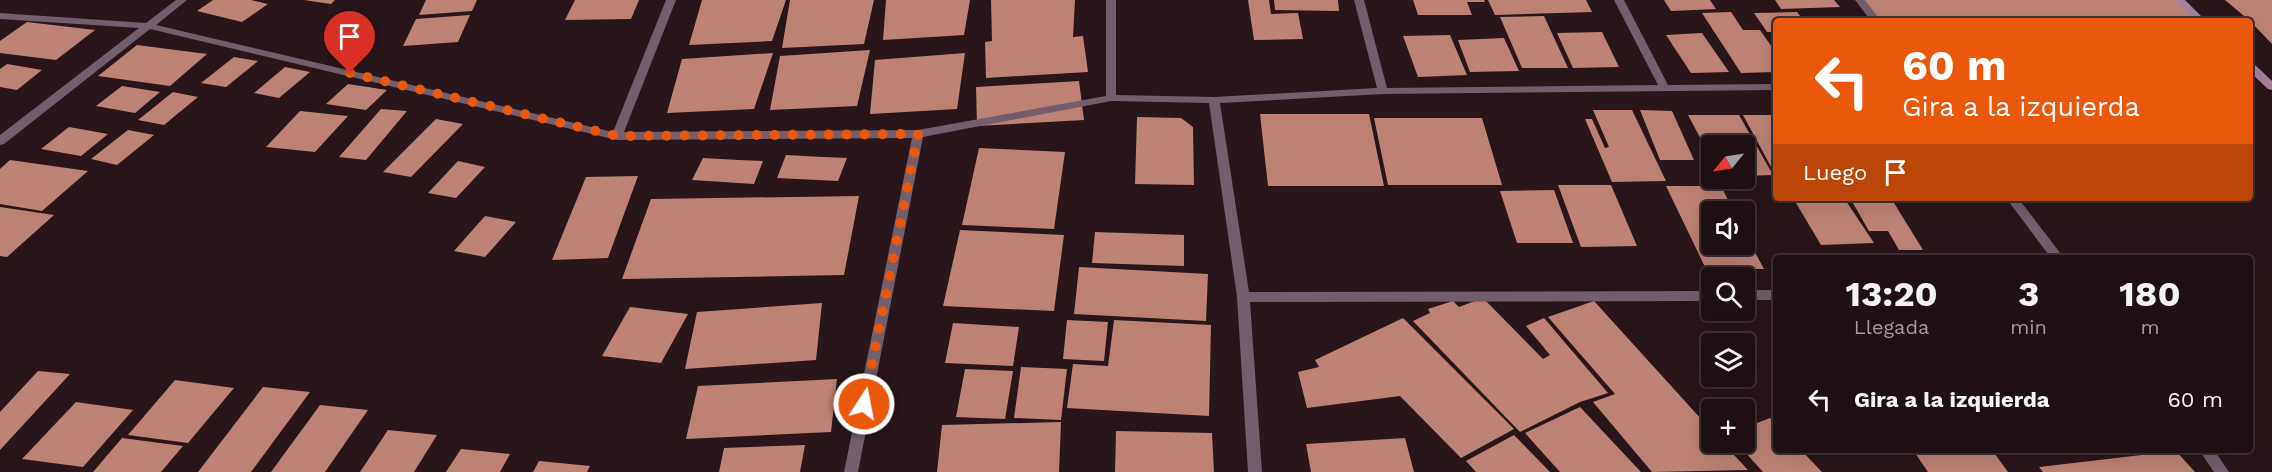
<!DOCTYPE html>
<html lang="es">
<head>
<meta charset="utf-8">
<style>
	body { margin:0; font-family:"Work Sans",sans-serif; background:#2c1e22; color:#f1f3f6; height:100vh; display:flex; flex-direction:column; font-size:22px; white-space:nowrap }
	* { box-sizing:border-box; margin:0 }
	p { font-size:20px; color:#a19da0 }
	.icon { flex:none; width:33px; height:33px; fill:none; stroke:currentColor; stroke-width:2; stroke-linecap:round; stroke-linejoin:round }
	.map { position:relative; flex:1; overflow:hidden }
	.side { position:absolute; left:1773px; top:255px; width:480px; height:198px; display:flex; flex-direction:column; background:#1f1014; border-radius:6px; box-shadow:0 6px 24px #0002,0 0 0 2px #3c3034 }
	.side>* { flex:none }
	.hud { position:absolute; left:1773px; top:18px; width:480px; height:183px; border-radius:6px; box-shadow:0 6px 24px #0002,0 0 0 2px #3c3034; background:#ea580c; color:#fff; overflow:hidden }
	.needle { width:39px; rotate:240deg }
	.tools { position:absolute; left:1701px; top:135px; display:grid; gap:12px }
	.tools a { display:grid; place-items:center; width:54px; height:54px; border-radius:6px; background:#1f1014; box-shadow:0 6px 24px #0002,0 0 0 2px #3c3034; font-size:30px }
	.pin { position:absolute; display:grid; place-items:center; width:51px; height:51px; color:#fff; margin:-62px -26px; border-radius:50% 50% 50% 0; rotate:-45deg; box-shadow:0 0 6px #0007 }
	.pin .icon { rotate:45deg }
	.me { position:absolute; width:66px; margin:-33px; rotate:11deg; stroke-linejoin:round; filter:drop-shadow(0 0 4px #0008) }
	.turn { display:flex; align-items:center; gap:21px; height:126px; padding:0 30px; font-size:27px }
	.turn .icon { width:78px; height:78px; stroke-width:2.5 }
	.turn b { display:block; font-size:42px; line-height:51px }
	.then { display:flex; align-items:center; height:57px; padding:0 30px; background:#0003; gap:12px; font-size:22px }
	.eta { display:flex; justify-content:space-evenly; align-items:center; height:102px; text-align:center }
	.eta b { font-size:36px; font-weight:700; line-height:42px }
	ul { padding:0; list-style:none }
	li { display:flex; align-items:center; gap:18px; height:84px; padding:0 30px }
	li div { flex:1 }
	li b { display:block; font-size:22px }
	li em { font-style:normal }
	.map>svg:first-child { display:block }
</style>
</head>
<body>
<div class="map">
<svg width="2272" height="472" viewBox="0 0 2272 472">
	<rect width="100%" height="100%" fill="#29161a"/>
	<path fill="#bd8275" d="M213 0H251L268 4 242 22 197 11Z
		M304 0H335L331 4Z
		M426 0H477L472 11 419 15Z
		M575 0H639L631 19 565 20Z
		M702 0H786L772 41 689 45Z
		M790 0H874L864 44 782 48Z
		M886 0H970L964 35 883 40Z
		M991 0H1075L1073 37 1083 36 1088 72 986 78 985 42 992 41Z
		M1248 0H1269L1271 14 1298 13 1303 39 1254 40Z
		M1274 0H1338L1339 11 1275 10Z
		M1413 0H1484L1485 2H1467L1472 15H1418Z
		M1488 0H1586L1592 12 1495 15Z
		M1664 0H1710L1716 9 1671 11Z
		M1775 0H1834L1840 7 1781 9Z
		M1860 0H2178L2201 21H1876Z
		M2225 0H2272V44L2250 21Z
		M1731 12 1743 30H1760L1776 53V72L1741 73 1702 13Z
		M1797 12 1804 21H1776V32H1767L1754 13Z
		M470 15 458 42 403 46 416 19Z
		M1544 16 1568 68H1522L1500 17Z
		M27 22 95 30 56 60 0 53V41Z
		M1602 32 1619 67 1573 68 1557 33Z
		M1702 33 1729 72 1691 73 1666 35Z
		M1450 35 1467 75 1418 77 1403 36Z
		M1504 38 1519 71 1470 72 1458 40Z
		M137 45 207 54 170 86 98 76Z
		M870 50 857 106 770 110 780 56Z
		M773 53 754 109 667 113 682 59Z
		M965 53 957 109 870 114 875 60Z
		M234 57 258 61 226 87 201 83Z
		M7 64 42 70 17 90 0 87V69Z
		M285 67 310 72 279 98 254 93Z
		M1079 81 1084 120 977 126 976 87Z
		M348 84 387 90 366 110 326 104Z
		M122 86 160 92 135 113 96 106Z
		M173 92 198 97 164 125 138 120Z
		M381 109 407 111 366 160 339 157Z
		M1593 110H1632L1666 181 1612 182 1585 119H1592L1605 148 1609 147Z
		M1640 110 1672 111 1694 160H1660Z
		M300 111 348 116 315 152 266 147Z
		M1260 114H1369L1384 186H1268Z
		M1688 115H1739L1773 175 1744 176V146H1712V160Z
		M1743 115H1776V176Z
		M1137 117 1181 118 1193 127 1194 185 1135 184Z
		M1374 118H1482L1502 185H1388Z
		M436 119 463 124 411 177 383 172Z
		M69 127 108 134 81 156 41 149Z
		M128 130 154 135 117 165 91 159Z
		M979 148 1065 152 1054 229 962 225Z
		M786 155 823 157 847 158 838 181 777 178Z
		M703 158 739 160 763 161 754 184 692 180Z
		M10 160 88 171 42 211 0 204V169Z
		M458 161 485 167 456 198 428 193Z
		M638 176 608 258 552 260 586 177Z
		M1558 185H1611L1637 246 1581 247Z
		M1666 186H1721L1734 212H1712V244H1744V232L1764 269H1706Z
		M1554 190 1573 243H1517L1500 191Z
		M859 196 844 275 622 279 651 199Z
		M1793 198H1844L1874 243 1821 245Z
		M1850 198H1891L1923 250H1899L1888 231H1869Z
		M0 207 54 215 7 257 0 256Z
		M485 216 516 222 485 257 454 251Z
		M960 230 1064 235 1054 311 943 306Z
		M1095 232 1184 235V266L1092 263Z
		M1079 267 1208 274 1206 321 1074 314Z
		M1483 298 1543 359 1550 355 1526 326 1544 318 1608 393 1580 402 1520 432 1413 321 1430 313 1428 309 1453 301 1459 307Z
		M1594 301 1712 431V442H1722L1748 470 1652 472 1593 402 1615 394 1548 317Z
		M822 303 816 360 685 369 697 312Z
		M630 307 688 314 661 363 602 356Z
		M1403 318 1514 429 1461 458 1400 396 1307 408 1298 372 1319 367 1315 360Z
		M1067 320 1108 322 1104 361 1063 359Z
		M1114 320 1211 325 1209 416 1067 408 1073 364 1108 366Z
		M953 323 1019 327 1013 366 945 363Z
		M1021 367 1067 369 1061 420 1014 418Z
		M965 369 1013 371 1005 419 956 417Z
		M38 371 70 374 0 450V412Z
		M837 379 831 432 686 439 698 386Z
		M175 380 234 388 188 443 128 435Z
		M263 387 310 392 251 472H198Z
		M76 402 133 410 83 467 22 459Z
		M320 405 368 410 325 472H271Z
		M1580 407 1641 472H1560L1525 433Z
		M1770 418 1776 424V450H1801L1822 472H1763L1736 442H1744V428Z
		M1061 422 1059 472H937L942 425Z
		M388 430 437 435 414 472H360Z
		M1116 431 1212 433 1214 472H1115Z
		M1514 435 1550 472H1476L1466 461Z
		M122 438 183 446 161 472H93Z
		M1405 438 1414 472H1311L1306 444Z
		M805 445 800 472H719L724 448Z
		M461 449 510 454 500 472H446Z
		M1913 450H1992L2008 472H1928Z
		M2176 451 2195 472H2043L2039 467Z
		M539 461 590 466 587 472H533Z"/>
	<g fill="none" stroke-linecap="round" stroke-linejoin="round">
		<path fill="#725e6c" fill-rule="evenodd" d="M176 0H187L156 25 613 132 666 0H676L624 132 918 130 1106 96V0H1116V95L1214 97 1377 88 1354 0H1364L1387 88 1658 85 1614 0H1624L1668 85 1776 84V90L1383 94 1220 103 1249 292 1712 291V301L1250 302 1262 472H1248L1237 297 1209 103 1111 101 923 137 858 472H844L912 138 617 140 150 29 4 144 0 145V135L139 28 0 19V13L146 23Z
			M1855 0H1865L1881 21H1871Z
			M2006 198H2018L2064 258H2051Z
			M1744 290H1776V300H1744Z
			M2199 450H2214L2229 472H2214Z"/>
		<path fill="#a4839a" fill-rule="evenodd" d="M2174 0H2185L2206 21H2195Z
			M2250 63 2254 64 2272 81V90L2268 89 2250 72Z"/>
	</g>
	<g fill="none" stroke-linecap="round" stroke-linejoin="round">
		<path stroke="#ea580c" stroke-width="10" stroke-dasharray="0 18" d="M350 73 617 136 918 134 864 404"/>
	</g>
</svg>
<div class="tools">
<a><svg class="needle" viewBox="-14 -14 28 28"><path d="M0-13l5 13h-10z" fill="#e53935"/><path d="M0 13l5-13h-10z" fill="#a19da0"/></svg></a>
<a><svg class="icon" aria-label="sound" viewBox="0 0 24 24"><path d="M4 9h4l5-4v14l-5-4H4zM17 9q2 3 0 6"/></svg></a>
<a><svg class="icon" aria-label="search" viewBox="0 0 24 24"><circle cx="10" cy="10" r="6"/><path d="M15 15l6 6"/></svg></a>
<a><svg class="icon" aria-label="layers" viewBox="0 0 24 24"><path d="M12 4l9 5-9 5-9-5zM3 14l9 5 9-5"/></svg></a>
<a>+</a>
</div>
<div class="pin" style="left:350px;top:73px;background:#d93025"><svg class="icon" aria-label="arrive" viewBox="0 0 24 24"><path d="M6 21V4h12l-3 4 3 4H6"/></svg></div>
<svg class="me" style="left:864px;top:404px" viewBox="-20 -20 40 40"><circle r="17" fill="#ea580c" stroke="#fff" stroke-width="3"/><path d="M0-11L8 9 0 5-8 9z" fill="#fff"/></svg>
<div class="hud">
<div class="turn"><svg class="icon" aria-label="left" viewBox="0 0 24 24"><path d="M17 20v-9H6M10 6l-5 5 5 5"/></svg><div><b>60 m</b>Gira a la izquierda</div></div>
<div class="then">Luego<svg class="icon" aria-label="arrive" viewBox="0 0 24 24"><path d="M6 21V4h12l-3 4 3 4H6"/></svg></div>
</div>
<section class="side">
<div class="eta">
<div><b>13:20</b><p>Llegada</p></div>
<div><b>3</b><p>min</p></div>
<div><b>180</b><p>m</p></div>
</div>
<ul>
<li><svg class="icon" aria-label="left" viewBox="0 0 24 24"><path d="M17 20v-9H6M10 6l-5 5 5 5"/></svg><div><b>Gira a la izquierda</b></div><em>60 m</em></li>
</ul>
</section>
</div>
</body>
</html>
